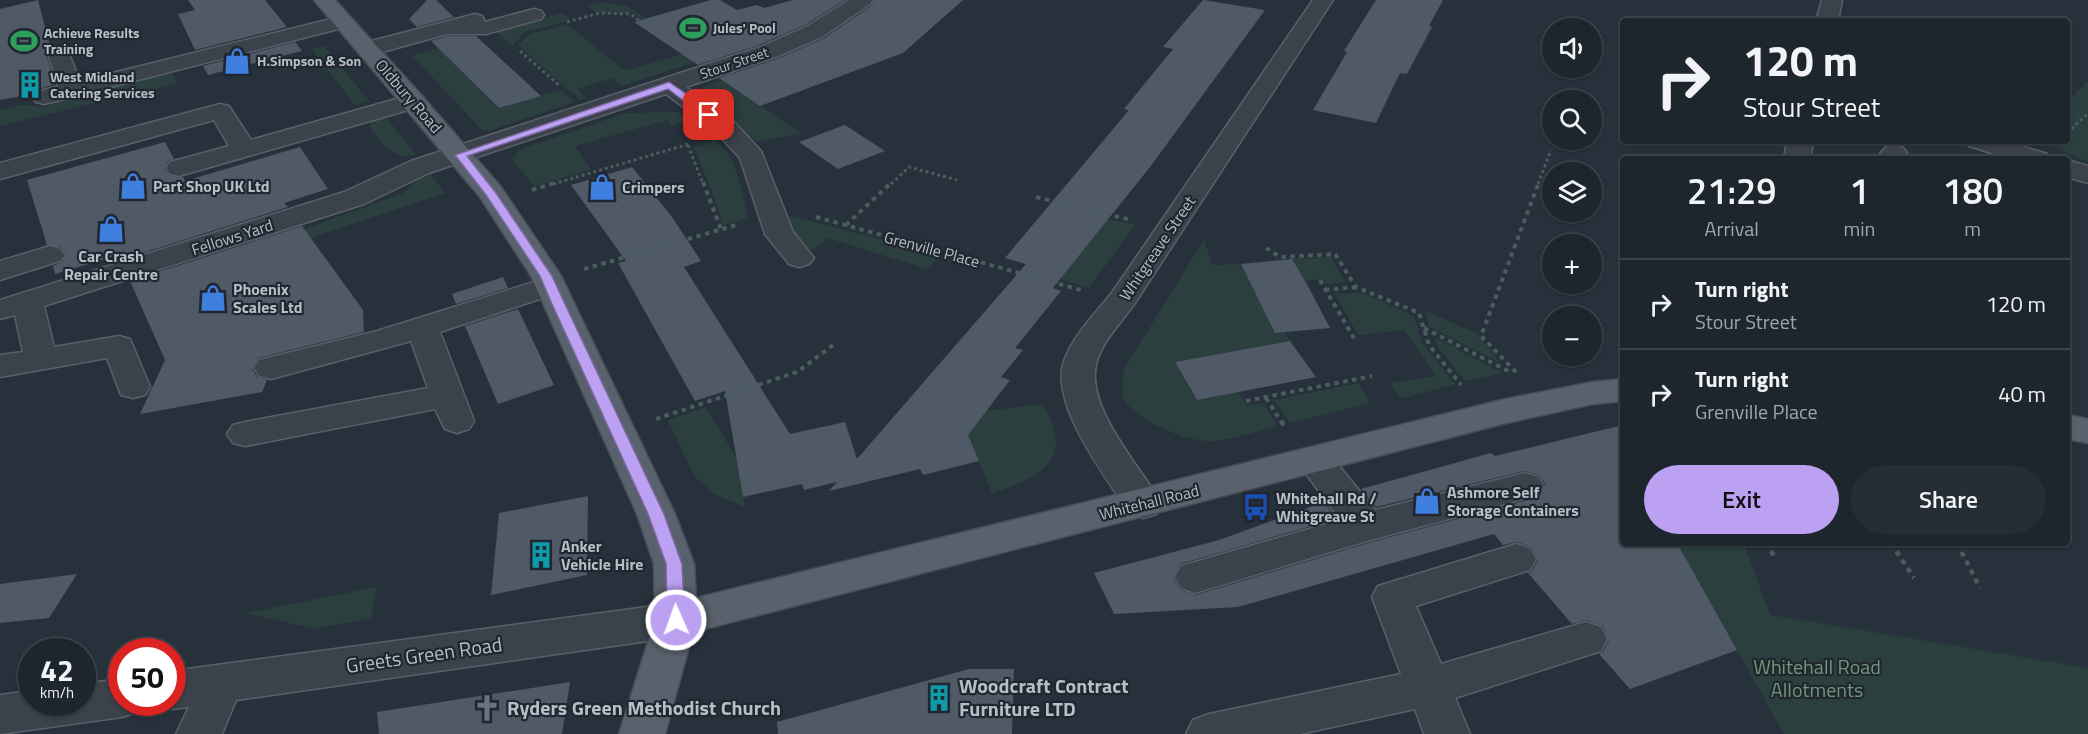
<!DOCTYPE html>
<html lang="en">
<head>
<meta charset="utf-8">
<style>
	body { margin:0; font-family:"Titillium Web",sans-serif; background:#252d35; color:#f1f3f6; height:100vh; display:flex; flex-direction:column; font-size:22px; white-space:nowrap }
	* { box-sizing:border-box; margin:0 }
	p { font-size:20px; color:#a0a5aa }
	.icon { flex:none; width:33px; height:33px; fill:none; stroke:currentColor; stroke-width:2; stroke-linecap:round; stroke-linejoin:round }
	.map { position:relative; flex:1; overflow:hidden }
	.side { position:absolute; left:1620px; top:156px; width:450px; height:390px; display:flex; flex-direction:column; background:#1d252d; border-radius:6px; box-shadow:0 2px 4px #0004,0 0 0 2px #3b4249 }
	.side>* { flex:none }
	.top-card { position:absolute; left:1620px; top:18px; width:450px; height:126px; border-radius:6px; box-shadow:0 2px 4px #0004,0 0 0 2px #3b4249; background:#1d252d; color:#f1f3f6; overflow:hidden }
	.fabs { position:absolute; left:1542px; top:18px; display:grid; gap:12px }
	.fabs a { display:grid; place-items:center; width:60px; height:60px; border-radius:50%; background:#1d252d; box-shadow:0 2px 4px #0004,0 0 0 2px #3b4249; font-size:30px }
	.speed { position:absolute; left:18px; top:638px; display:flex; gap:12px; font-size:30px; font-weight:700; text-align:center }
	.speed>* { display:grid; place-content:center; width:78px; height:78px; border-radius:50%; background:#1d252d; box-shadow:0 2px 4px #0004,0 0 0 2px #3b4249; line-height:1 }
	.speed small { font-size:15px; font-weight:400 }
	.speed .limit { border:9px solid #d22; background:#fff; color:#111 }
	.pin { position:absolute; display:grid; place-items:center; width:51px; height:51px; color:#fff; margin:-26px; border-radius:12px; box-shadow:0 3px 9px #0006 }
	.me { position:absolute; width:66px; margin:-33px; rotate:358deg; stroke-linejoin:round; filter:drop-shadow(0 0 4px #0008) }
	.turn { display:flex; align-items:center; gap:21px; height:126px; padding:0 24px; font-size:27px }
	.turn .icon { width:78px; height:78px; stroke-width:2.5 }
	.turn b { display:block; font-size:42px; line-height:51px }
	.eta { display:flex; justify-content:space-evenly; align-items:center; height:102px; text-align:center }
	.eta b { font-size:36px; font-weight:600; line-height:42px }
	.cta { display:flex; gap:12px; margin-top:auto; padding:12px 24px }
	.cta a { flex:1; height:69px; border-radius:36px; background:#bca0f2; color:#111; font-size:24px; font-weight:600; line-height:69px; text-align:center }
	.cta a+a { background:#252d35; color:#f1f3f6 }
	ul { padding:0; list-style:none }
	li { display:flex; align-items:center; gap:18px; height:90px; padding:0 24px; border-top:2px solid #3b4249 }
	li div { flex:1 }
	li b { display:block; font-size:22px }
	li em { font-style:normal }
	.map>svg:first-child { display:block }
</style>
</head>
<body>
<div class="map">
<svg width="2088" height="734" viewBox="0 0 2088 734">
	<rect width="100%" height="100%" fill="#27313c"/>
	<path fill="#2c3f3f" d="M602 2 628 6 704 59 699 61 632 13H598L588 6Z
		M562 13 571 20 525 32 512 46 496 32Z
		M567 24 625 71 682 54 694 62 622 86 612 78 577 89 587 98 580 100 518 45 530 34Z
		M452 44 447 57 499 108 560 90 575 102 488 131 482 130 412 56Z
		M324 46 369 101 355 105 312 49Z
		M172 72 178 83 0 126V111L20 105 45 107 65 98Z
		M722 80 801 133 758 142 712 106 704 94 705 86Z
		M2088 81V162L2042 141H2067V102Z
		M677 112 691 120 672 126 667 120 575 146 591 170 534 186 512 160 519 150 625 113Z
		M386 117 416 155C392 161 383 143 369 126L374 121Z
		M715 139 731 157 738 176 748 218 724 225 694 146Z
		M431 175 445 193 310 238 241 252 401 194 421 178Z
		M787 215 941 255 927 269 828 238 812 251 792 237Z
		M1108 219 1135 225 1089 288 1060 279Z
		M1204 240 1212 265 1241 264 1275 333 1284 332 1290 341 1175 362 1196 400 1238 392 1247 406 1263 403 1278 426C1258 431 1236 438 1216 441 1191 444 1139 422 1125 401 1120 393 1123 378 1124 369Z
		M1331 257 1345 282 1326 284 1323 279 1304 281 1292 259Z
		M1363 293 1414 316 1422 343 1455 384 1400 399 1390 383 1436 376 1404 330 1358 335 1335 294Z
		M1425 311 1476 333 1502 364 1430 327Z
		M1434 337 1503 373 1465 381 1438 347Z
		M1359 383 1370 403 1290 423 1274 400Z
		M1043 404C1048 415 1056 428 1056 440 1057 472 1017 485 992 493L965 429 986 411Z
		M706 407 736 457 745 507 714 494 694 476 668 420Z
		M1677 543 1745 546 1770 615 2088 668V734H1784Z
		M377 587 371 618 315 629 246 613Z"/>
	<path fill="#505a66" d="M38 0 51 50 47 58 55 84 35 90 32 94 0 100V9Z
		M188 0H265L287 27 195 50 178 14 195 10Z
		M427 0H436L454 17 417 27 409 19Z
		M711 0H720L737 10 757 5 764 8 793 0H845L805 25 759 45 698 65 634 22Z
		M875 0H963L903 53 760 106 719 78 777 59 823 39 871 6Z
		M1203 0 1265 10 1150 167 1053 288 1061 291 1015 348 1023 350 1001 377 1010 380 968 435 979 461 923 475 920 469 829 491 837 482 804 490 802 484 743 497 725 391 695 401 618 263 626 261 571 185 632 167 672 217 701 261 684 267 790 434 845 422 857 459 1026 264 1005 258 1129 110 1124 109 1173 49 1163 47Z
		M1376 0H1443L1429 26 1432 27 1407 74 1400 73 1376 123 1313 110 1347 52 1344 51Z
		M447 36H476L541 96 499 108 431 41Z
		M295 42 302 51 208 75 203 66Z
		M845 125 885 151 838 169 799 142Z
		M165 142 174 159 168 161 164 169 170 176 183 177 185 181 300 147 328 189 284 203 288 207 120 260 118 255 55 274 53 266 62 262 67 255 61 247 47 245 27 180Z
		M302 226 363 310 364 332 258 358 252 369 257 377 267 380 262 392 140 414 165 360 130 281Z
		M1292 259 1309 288 1330 328 1275 333 1241 264Z
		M503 277 508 288 456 304 452 294Z
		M518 309 554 385 498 404 465 326Z
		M1290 341 1316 377 1197 400 1175 362Z
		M1623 425V543H1677L1737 650 1630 689 1599 654 1603 652 1609 640 1603 626 1587 620 1572 624 1528 573 1532 571 1538 560 1532 547 1517 542 1503 545 1494 534 1238 607 1114 614 1094 573 1219 540 1324 502 1336 519 1180 564 1173 578 1180 590 1196 595 1368 543 1539 497 1546 485 1539 475 1524 471 1376 507 1361 489 1491 453 1495 456Z
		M588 496 587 575 491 595 499 513Z
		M77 574 49 618 0 623V584Z
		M969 669H1014L1012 734H778L777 722Z
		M570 682 562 734H379L377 712Z"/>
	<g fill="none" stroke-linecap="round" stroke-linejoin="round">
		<defs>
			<path id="minor" d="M849 0H873L870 4 822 37 776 57 686 87 733 121 761 151 793 232 814 258 809 264 799 267 789 264 765 234 740 158 715 131 666 94 429 173 364 204 44 306 54 347 119 336 130 339 150 387 145 395 133 398 121 395 107 358 0 377V355L23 352 15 315 0 319V300L344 192 411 161 760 47 806 27Z
				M1313 0H1333L1137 300C1124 320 1104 338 1097 361 1083 406 1141 467 1162 504L1156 514 1143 518 1130 514C1107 479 1049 404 1064 361 1073 336 1094 315 1111 294Z
				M1822 0H1842L1838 21H1816Z
				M534 9 541 11 544 15 541 19 486 34H447L368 56 360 54 357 49 360 44 475 14 482 16 485 22Z
				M343 16 350 18 354 22 350 26 44 104 36 102 32 97 36 92 58 86 49 57 52 52 60 50 68 52 80 81Z
				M414 94 422 96 426 101 422 106 179 176 170 174 166 168 170 162 229 146 214 120 0 179V163L220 104 229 106 251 140Z
				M1787 141H1813L1810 159H1784Z
				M1965 141H2005L2047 154 2051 159H2011L1969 146Z
				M1894 145 1903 148 1907 153 1903 159H1876L1885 148Z
				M2067 160 2088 166V183L2067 177Z
				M50 246 60 249 65 255 60 261 0 280V261Z
				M550 277 561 280 565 286 561 292 440 332 474 421 469 429 457 433 445 429 435 409 245 446 233 443 227 434 233 425 245 422 428 388 411 341 271 379 259 376 254 368 259 360 377 331Z
				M1314 447 1327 451 1375 510 1525 473 1538 477 1544 486 1538 495 1367 541 1195 593 1181 588 1175 577 1181 566 1340 520 1296 460 1301 451Z
				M1516 544 1530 548 1536 559 1530 570 1416 606 1441 664 1586 622 1601 627 1607 639 1601 651 1455 698 1470 734H1424L1415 709 1300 734H1186L1193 720 1209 714 1401 674 1372 597 1378 586Z
				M676 603 691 608 697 620 691 632 676 637 236 700 222 734H176L189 707 172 709 156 702H172V671Z
				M122 679V702H142L138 712 122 717 0 734V695L32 691V702H82V684Z"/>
			<path id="major" d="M314 0H335L422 96 501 187 561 276 675 514 694 564 696 598 1506 399 1593 382 1623 379V401L1593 404 1506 423 693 632 665 734H619L655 620 654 564 637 514 531 276 480 197Z
				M2067 415 2088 419V443L2067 439Z"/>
		</defs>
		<use href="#minor" stroke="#59606a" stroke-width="3"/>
		<use href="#major" stroke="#474e58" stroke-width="3"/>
		<path stroke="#4b5c5e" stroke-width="3" stroke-dasharray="3 3" stroke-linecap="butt" d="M567 22 600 13 630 14 677 47
			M520 51 560 86
			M2067 133 2088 113
			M688 145 703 184
			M553 184 689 144
			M891 184 909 167 957 180
			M1538 184 1551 150"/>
		<path stroke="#4b5c5e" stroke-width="4" stroke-dasharray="4.5 4.5" stroke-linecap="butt" d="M703 182 721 229
			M532 190 558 182
			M1036 197 1131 220
			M816 217 1081 290
			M846 225 892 182
			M1266 248 1280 257 1335 254 1356 287 1419 313 1429 345 1461 385
			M584 269 736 225
			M1320 280 1355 340
			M1325 290 1356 287
			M1424 328 1510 372
			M1516 372 1481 336 1539 182
			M1266 398 1282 423
			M1246 401 1372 376
			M656 419 797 372 836 343"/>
		<path stroke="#4b5c5e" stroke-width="4.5" stroke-dasharray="5 5" stroke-linecap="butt" d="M1281 421 1285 427
			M1765 543 1776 558
			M1891 543 1914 578
			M1957 543 1980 588"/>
		<use href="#minor" fill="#3b424c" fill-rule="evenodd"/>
		<use href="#major" fill="#59616c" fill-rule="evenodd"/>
	</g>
	<path fill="#bca0f2" stroke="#7a689d" stroke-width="1.5" d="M669 82 712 112V117H705L668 89 467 156 496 193 552 276 565 304 664 514 682 564 685 620 682 625 676 627 670 625 667 620 666 564 648 514 552 304 540 276 486 195 455 155Z"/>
	<defs>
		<symbol id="stadium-bare" viewBox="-9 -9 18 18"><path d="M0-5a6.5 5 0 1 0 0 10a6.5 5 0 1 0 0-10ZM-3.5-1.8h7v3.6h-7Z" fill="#2e9e5b" stroke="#202731" stroke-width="2.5" paint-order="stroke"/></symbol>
		<symbol id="shop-bare" viewBox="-9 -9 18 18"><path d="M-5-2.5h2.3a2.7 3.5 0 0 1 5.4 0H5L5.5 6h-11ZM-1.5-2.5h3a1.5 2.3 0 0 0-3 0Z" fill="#3f7fe0" stroke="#202731" stroke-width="2.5" paint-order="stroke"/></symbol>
		<symbol id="building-bare" viewBox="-9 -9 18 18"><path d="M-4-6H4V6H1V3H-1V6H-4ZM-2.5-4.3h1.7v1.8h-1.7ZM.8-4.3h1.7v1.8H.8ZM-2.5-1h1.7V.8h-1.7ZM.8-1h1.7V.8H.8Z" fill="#0f9aa8" stroke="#202731" stroke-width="2.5" paint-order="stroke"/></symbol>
		<symbol id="bus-bare" viewBox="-9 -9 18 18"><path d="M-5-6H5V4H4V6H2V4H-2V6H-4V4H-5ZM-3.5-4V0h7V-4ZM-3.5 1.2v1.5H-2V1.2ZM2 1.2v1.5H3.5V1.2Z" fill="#1a4fb4" stroke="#202731" stroke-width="2.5" paint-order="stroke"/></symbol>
		<symbol id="church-bare" viewBox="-9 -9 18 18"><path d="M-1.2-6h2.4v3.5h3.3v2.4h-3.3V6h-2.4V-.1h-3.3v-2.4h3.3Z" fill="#6b7280" stroke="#202731" stroke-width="2.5" paint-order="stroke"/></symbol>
	</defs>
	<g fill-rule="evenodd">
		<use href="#stadium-bare" x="674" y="9" width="38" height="38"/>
		<use href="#stadium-bare" x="5" y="22" width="38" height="38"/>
		<use href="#shop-bare" x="218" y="42" width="38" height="38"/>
		<use href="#building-bare" x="11" y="66" width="38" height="38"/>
		<use href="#shop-bare" x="114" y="167" width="38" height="38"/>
		<use href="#shop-bare" x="583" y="168" width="38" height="38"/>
		<use href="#shop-bare" x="92" y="210" width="38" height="38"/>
		<use href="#shop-bare" x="194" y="279" width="38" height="38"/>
		<use href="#shop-bare" x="1408" y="482" width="38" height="38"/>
		<use href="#bus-bare" x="1237" y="488" width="38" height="38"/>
		<use href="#building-bare" x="522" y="536" width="38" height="38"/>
		<use href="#building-bare" x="920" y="679" width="38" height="38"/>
		<use href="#church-bare" x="468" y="689" width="38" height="38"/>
	</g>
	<g text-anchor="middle" stroke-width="4.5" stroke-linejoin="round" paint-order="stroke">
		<g font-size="14" font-weight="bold" fill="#b7bec7" stroke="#202731" text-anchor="start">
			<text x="713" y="33">Jules' Pool</text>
			<text x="44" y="38">Achieve Results<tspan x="44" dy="16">Training</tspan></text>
			<text x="257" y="66">H.Simpson &amp; Son</text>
			<text x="50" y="82">West Midland<tspan x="50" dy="16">Catering Services</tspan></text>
		</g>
		<g font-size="14" fill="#b7bec7" stroke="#202731">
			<text transform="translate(734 63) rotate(-19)" y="5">Stour Street</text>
		</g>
		<g font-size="16" fill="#b7bec7" stroke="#202731">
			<text transform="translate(409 96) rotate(49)" y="6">Oldbury Road</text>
			<text transform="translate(232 237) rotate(-18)" y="6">Fellows Yard</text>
			<text transform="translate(1157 248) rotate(-56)" y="6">Whitgreave Street</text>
			<text transform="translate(932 249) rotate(15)" y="6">Grenville Place</text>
			<text transform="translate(1149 502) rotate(-14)" y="6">Whitehall Road</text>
		</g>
		<g font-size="16" font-weight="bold" fill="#b7bec7" stroke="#202731" text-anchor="start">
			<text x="153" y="192">Part Shop UK Ltd</text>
			<text x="622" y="193">Crimpers</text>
			<text x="111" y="262" text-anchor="middle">Car Crash<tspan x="111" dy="18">Repair Centre</tspan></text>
			<text x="233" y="295">Phoenix<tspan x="233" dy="18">Scales Ltd</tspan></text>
			<text x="1447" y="498">Ashmore Self<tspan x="1447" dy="18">Storage Containers</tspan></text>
			<text x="1276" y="504">Whitehall Rd /<tspan x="1276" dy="18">Whitgreave St</tspan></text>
			<text x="561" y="552">Anker<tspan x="561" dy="18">Vehicle Hire</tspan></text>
		</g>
		<g font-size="20" fill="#b7bec7" stroke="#202731">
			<text transform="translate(424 655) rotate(-8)" y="7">Greets Green Road</text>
		</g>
		<g font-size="20" fill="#709678" stroke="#202731">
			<text x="1817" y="674">Whitehall Road<tspan x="1817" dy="23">Allotments</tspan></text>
		</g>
		<g font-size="20" font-weight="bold" fill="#b7bec7" stroke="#202731" text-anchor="start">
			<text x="959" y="693">Woodcraft Contract<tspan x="959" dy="23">Furniture LTD</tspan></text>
			<text x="507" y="715">Ryders Green Methodist Church</text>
		</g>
	</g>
</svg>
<div class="fabs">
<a><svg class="icon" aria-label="sound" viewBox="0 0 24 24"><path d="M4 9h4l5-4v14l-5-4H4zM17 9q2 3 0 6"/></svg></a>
<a><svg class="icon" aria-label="search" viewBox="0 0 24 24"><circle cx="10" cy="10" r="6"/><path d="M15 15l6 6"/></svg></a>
<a><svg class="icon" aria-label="layers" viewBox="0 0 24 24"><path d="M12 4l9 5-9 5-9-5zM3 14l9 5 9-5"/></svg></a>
<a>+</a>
<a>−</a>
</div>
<div class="speed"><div>42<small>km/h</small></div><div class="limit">50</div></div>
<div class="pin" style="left:709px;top:115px;background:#d93025"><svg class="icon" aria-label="arrive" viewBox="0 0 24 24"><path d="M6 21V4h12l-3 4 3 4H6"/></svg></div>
<svg class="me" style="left:676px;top:620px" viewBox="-20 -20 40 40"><circle r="17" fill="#bca0f2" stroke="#fff" stroke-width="3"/><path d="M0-11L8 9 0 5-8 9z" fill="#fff"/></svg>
<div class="top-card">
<div class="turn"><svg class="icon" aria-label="right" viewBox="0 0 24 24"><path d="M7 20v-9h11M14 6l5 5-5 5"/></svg><div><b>120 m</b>Stour Street</div></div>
</div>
<section class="side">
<div class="eta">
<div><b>21:29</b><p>Arrival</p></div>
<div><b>1</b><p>min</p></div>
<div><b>180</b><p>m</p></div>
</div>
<ul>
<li><svg class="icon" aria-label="right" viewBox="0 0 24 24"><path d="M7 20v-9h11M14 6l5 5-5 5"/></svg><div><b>Turn right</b><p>Stour Street</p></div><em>120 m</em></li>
<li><svg class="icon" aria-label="right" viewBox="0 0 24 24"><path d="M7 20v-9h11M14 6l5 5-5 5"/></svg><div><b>Turn right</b><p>Grenville Place</p></div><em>40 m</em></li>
</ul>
<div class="cta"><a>Exit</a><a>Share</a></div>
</section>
</div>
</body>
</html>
